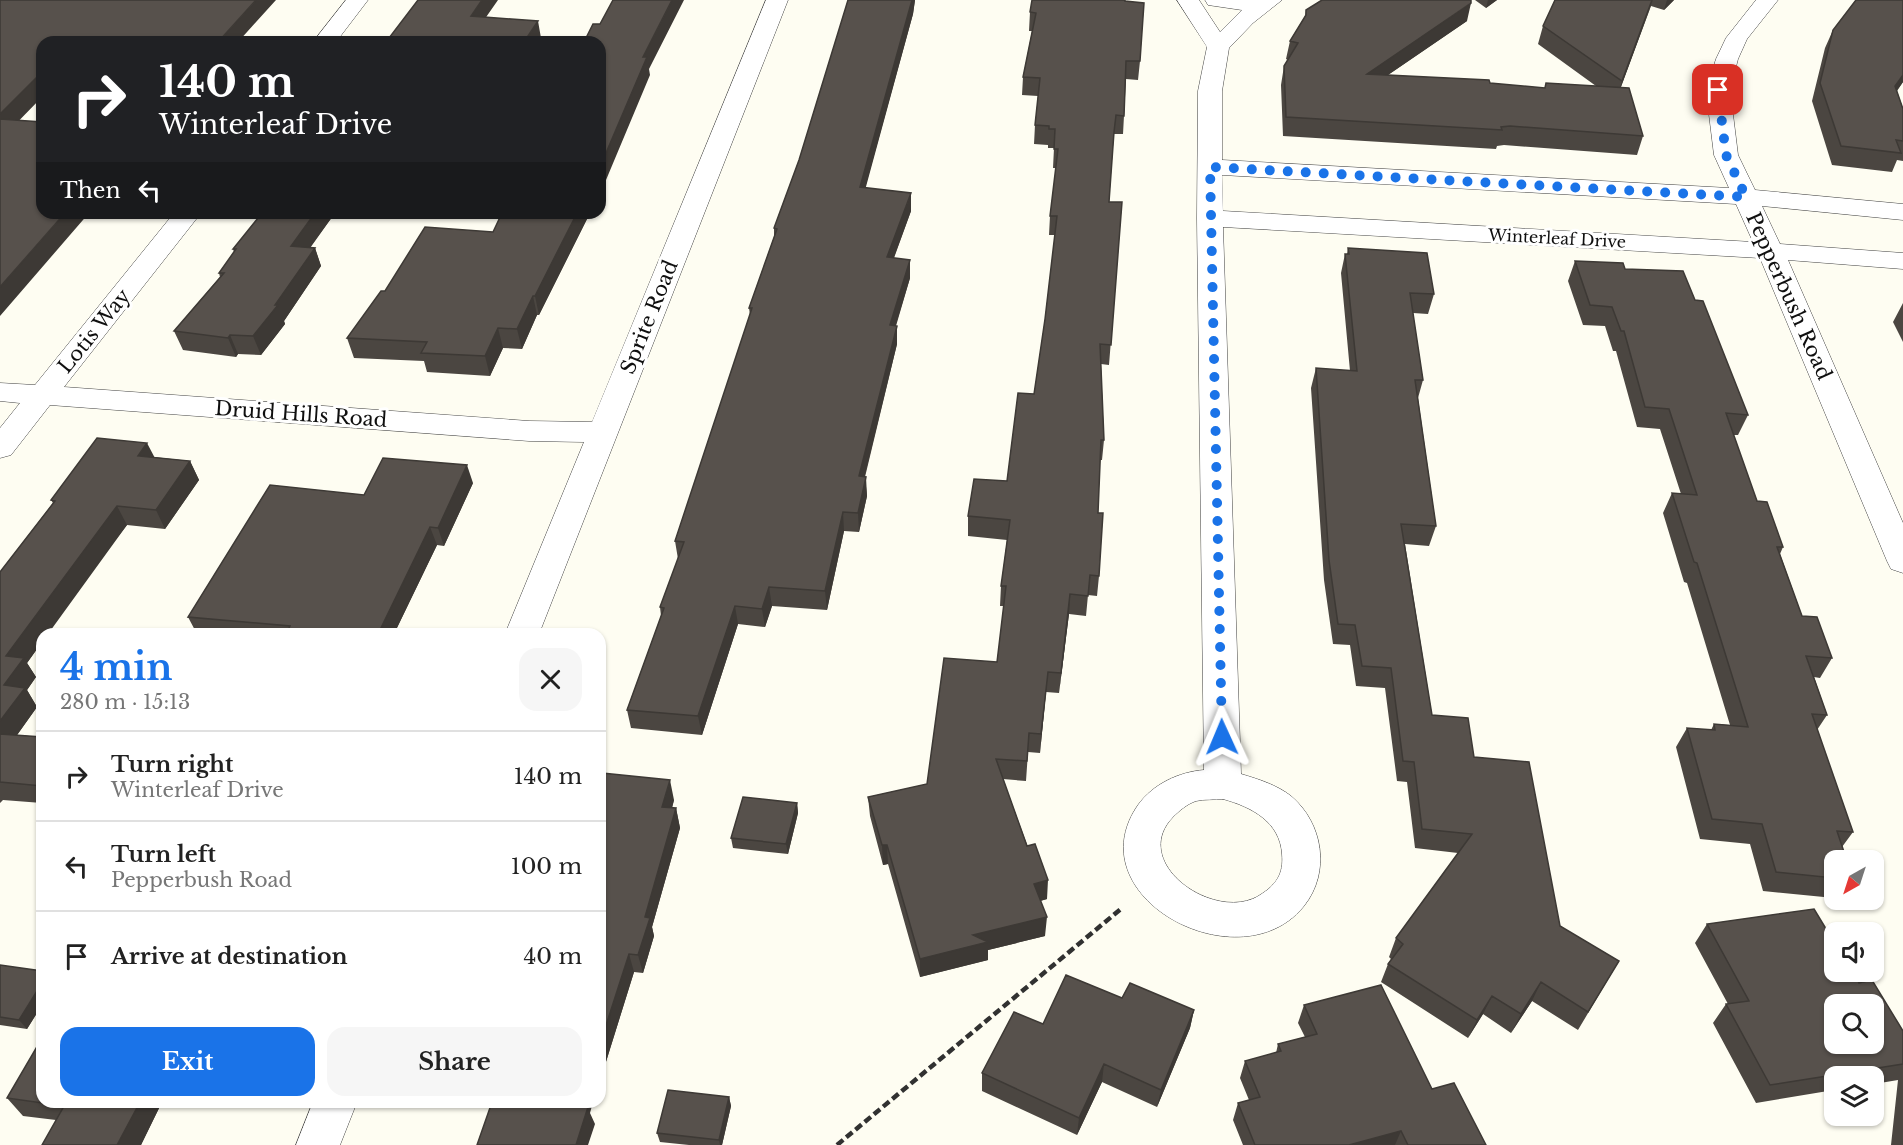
<!DOCTYPE html>
<html lang="en">
<head>
<meta charset="utf-8">
<style>
	body { margin:0; font-family:"Libre Baskerville",serif; background:#f6f6f6; color:#222; height:100vh; display:flex; flex-direction:column; font-size:22px; white-space:nowrap }
	* { box-sizing:border-box; margin:0 }
	p { font-size:20px; color:#767676 }
	.icon { flex:none; width:33px; height:33px; fill:none; stroke:currentColor; stroke-width:2; stroke-linecap:round; stroke-linejoin:round }
	.map { position:relative; flex:1; overflow:hidden }
	.panel { position:absolute; left:36px; top:628px; width:570px; height:480px; display:flex; flex-direction:column; background:#fff; border-radius:18px; box-shadow:0 2px 4px #0004 }
	.panel>* { flex:none }
	.banner { position:absolute; left:36px; top:36px; width:570px; height:183px; border-radius:18px; box-shadow:0 2px 4px #0004; background:#202124; color:#fff; overflow:hidden }
	.needle { width:39px; rotate:219deg }
	.buttons { position:absolute; left:1824px; top:850px; display:grid; gap:12px }
	.buttons a { display:grid; place-items:center; width:60px; height:60px; border-radius:12px; background:#fff; box-shadow:0 2px 4px #0004; font-size:30px }
	.pin { position:absolute; display:grid; place-items:center; width:51px; height:51px; color:#fff; margin:-26px; border-radius:12px; box-shadow:0 3px 9px #0006 }
	.me { position:absolute; width:66px; margin:-33px; rotate:359deg; stroke-linejoin:round; filter:drop-shadow(0 0 4px #0008) }
	.turn { display:flex; align-items:center; gap:21px; height:126px; padding:0 24px; font-size:27px }
	.turn .icon { width:78px; height:78px; stroke-width:2.5 }
	.turn b { display:block; font-size:42px; line-height:51px }
	.then { display:flex; align-items:center; height:57px; padding:0 24px; background:#0003; gap:12px; font-size:22px }
	.round { display:grid; place-items:center; flex:none; width:63px; height:63px; border-radius:18px; background:#f6f6f6 }
	.overview { display:flex; align-items:center; justify-content:space-between; height:102px; padding:0 24px }
	h1 { font-size:36px; font-weight:700; line-height:45px; color:#1a73e8 }
	.cta { display:flex; gap:12px; margin-top:auto; padding:12px 24px }
	.cta a { flex:1; height:69px; border-radius:18px; background:#1a73e8; color:#fff; font-size:24px; font-weight:700; line-height:69px; text-align:center }
	.cta a+a { background:#f6f6f6; color:#222 }
	ul { padding:0; list-style:none }
	li { display:flex; align-items:center; gap:18px; height:90px; padding:0 24px; border-top:2px solid #e0e0e0 }
	li div { flex:1 }
	li b { display:block; font-size:22px }
	li em { font-style:normal }
	.map>svg:first-child { display:block }
</style>
</head>
<body>
<div class="map">
<svg width="1903" height="1145" viewBox="0 0 1903 1145">
	<rect width="100%" height="100%" fill="#fefdf2"/>
	<g fill="none" stroke-linecap="round" stroke-linejoin="round">
		<defs>
			<path id="street" d="M346 0H368L336 42H313Z
				M766 0H788L539 634H505L584 442 529 441 50 405 11 455 0 458V428L20 403 0 401V383L35 385 174 213H201L64 387 529 421 592 422Z
				M1177 0H1199L1220 32 1242 10 1208 5 1205 0H1282L1253 23 1229 48 1222 91V160L1729 188 1714 155 1706 90 1716 59 1726 38 1756 0H1778L1747 39 1738 59 1730 90 1738 155 1755 190 1903 204V220L1762 206 1780 244 1903 253V269L1788 260 1903 523V573L1891 569 1887 561 1760 258 1223 227 1241 774C1258 779 1277 785 1291 796 1323 823 1331 872 1304 906 1241 985 1074 898 1138 805 1153 784 1179 772 1204 770L1197 218 1198 91 1207 47ZM1222 175 1736 204 1753 242 1223 211ZM1223 799C1252 807 1280 822 1282 854 1284 874 1276 885 1260 895 1216 924 1128 863 1173 817 1179 811 1187 804 1196 801 1204 799 1214 800 1223 799Z
				M313 1102H357L340 1145H296Z"/>
		</defs>
		<use href="#street" stroke="#424242" stroke-width="1"/>
		<path stroke="#313131" stroke-width="4.5" stroke-dasharray="8 4" stroke-linecap="butt" d="M837 1145 1122 908"/>
		<use href="#street" fill="#fff" fill-rule="evenodd"/>
	</g>
	<path fill="#4b4641" d="M848 0H915L913 14 865 188 911 211 894 258 910 260V278L896 326 897 344 865 477 867 496 859 532 844 531 827 610 772 606 765 627 738 624 702 735 631 728 627 710 661 616 660 607 678 559 675 541 750 315 749 308 774 237V228L799 160Z
		M1475 0H1497L1486 8Z
		M1565 0H1674L1664 10 1651 6 1621 87 1643 136 1637 155 1504 145 1497 146 1496 149 1283 136 1281 85 1284 66 1288 60 1286 59 1290 41 1305 16 1306 10 1467 21 1388 75 1544 88 1596 86 1538 44 1543 26Z
		M1903 0V82L1897 91 1903 109V161L1897 160 1892 172 1832 165 1812 101 1825 48 1833 30Z
		M1125 1 1140 61 1138 80 1126 79 1123 134H1114L1113 147 1109 202H1122L1109 365 1101 364 1104 440 1102 460H1100L1098 513 1099 576 1097 596 1088 595 1086 616 1069 614 1059 693 1046 692 1040 753 1028 752 1026 781 1003 779 1047 899 1040 901 1045 936 988 950V960L920 977 888 864 883 865 870 816 868 797 927 784 997 662 1004 606H1000L1001 586 1007 540 968 536V516L1007 481 1034 394 1045 319 1055 235H1049L1050 216 1056 168H1053L1054 148H1048V145L1034 144 1035 125 1038 96 1022 95 1023 77 1032 31H1029L1030 12Z
		M262 213H335L310 247 315 248 321 266 284 321 285 324 261 355 238 354 236 357 183 350 174 331 220 277 219 273 234 252 233 249Z
		M502 213H590L539 315H537L522 349 503 348 490 376 427 372 424 361 354 358 347 338 385 291 493 232Z
		M1348 248 1434 294 1428 314 1413 313 1423 380 1418 398 1436 526 1429 546 1405 544 1432 715 1474 757 1560 926 1619 961 1578 1030 1532 1001 1511 1033 1483 1014 1468 1038 1381 982 1388 964 1391 959 1389 957 1396 938 1458 853 1415 848 1407 782 1397 781 1385 688 1356 686 1350 645 1333 644 1324 580 1311 388 1316 368 1350 371 1341 273 1345 254H1347Z
		M1575 261 1625 269 1695 300 1748 415 1738 435H1733L1757 501 1783 547 1780 554 1802 616 1832 658 1820 678 1814 677 1827 715 1817 730 1853 832 1842 847 1834 861V898L1763 891 1750 844 1700 839 1676 747 1687 728 1711 730 1714 724 1730 725 1687 583 1684 582 1663 513 1672 493 1681 494 1660 429 1637 427 1616 351H1613L1605 326 1583 325 1568 281Z
		M1903 303V342L1893 322Z
		M154 457 190 461 199 480 165 529 127 525 42 634V642L27 663 36 677 27 690 37 707 17 735 42 737V803L3 800 0 803V572L53 503 51 500Z
		M473 483 444 546 437 545 394 634H197L188 617 364 495Z
		M600 778 674 800 672 808H676L680 828 652 927 654 936 643 973 634 972 600 1081Z
		M797 803 798 813 788 854 733 848 731 838Z
		M1707 924 1859 983 1903 1031V1145H1891L1898 1080 1874 1084V1077H1834V1090L1756 1103 1713 1023 1726 1004H1728L1695 943Z
		M0 965 42 971V1005L27 1029 0 1025Z
		M1122 998 1194 1010 1190 1028 1157 1107 1102 1082 1077 1135 982 1091V1073L1043 1024Z
		M1304 1005 1432 1089 1486 1145H1243L1233 1120 1238 1103 1249 1100 1240 1078 1245 1061 1276 1053 1278 1044 1305 1037 1298 1023Z
		M729 1097 731 1106 722 1145H689L660 1142 657 1133Z
		M7 1098 42 1102H162L141 1145 56 1120 23 1116Z"/>
	<path fill="#3d3935" d="M256 0H276L238 42H218Z
		M482 0H498L475 33 471 16Z
		M672 0H684L649 69 650 75 606 180 600 192V167L643 57Z
		M912 0H915L913 14 861 205 860 187Z
		M1488 0H1497L1486 8Z
		M1653 0 1616 100 1622 81Z
		M1667 0H1674L1664 10Z
		M1471 3 1467 21 1363 92 1367 74Z
		M538 21 541 38 539 42H524Z
		M42 72V97L4 136 0 128V114Z
		M1903 75V82L1886 105 1895 86Z
		M911 193V211L887 276V257Z
		M65 213H89L0 316V287Z
		M315 213H335L298 265 291 246Z
		M577 213H590L539 315 535 296Z
		M315 248 321 266 284 321 285 324 261 355 253 336Z
		M910 260V278L890 344V325Z
		M533 296 537 315 522 349 517 329Z
		M897 326V344L860 495 859 476Z
		M498 328 503 348 490 376 485 356Z
		M230 335 238 354 236 357 228 338Z
		M147 443 157 462 138 456Z
		M190 461 199 480 165 529 156 510Z
		M467 465 473 483 444 546 438 528Z
		M866 477 867 496 859 532 858 513Z
		M117 506 127 525 48 634H42V642L27 663 36 677 27 690 37 707 5 752 0 745V721L6 656Z
		M843 512 844 531 827 610 825 591Z
		M430 527 437 545 394 634H378Z
		M769 587 772 606 765 627 762 609Z
		M1070 594 1069 614 1059 693 1061 673Z
		M735 606 738 624 702 735 698 716Z
		M1048 672 1046 692 1040 753 1041 734Z
		M670 780 674 800 667 826 662 807Z
		M797 803 798 813 788 854 786 844Z
		M676 808 680 828 652 927 654 936 643 973 638 955 645 917Z
		M882 845H887L888 864 883 865Z
		M1048 880 1047 899 1033 903 1034 884Z
		M1047 917 1045 936 988 950V960L920 977V959L973 935Z
		M629 954 634 972 600 1081V1044Z
		M1541 982 1532 1001 1511 1033 1521 1014Z
		M42 983V1005L27 1029 19 1020Z
		M1492 996 1483 1014 1468 1038 1477 1020Z
		M1194 1010 1190 1028 1157 1107 1161 1090Z
		M1104 1064 1102 1082 1077 1135 1079 1118Z
		M729 1097 731 1106 722 1145H720L719 1140Z
		M140 1102H162L141 1145H117Z
		M582 1102H593L590 1113 595 1124 588 1145H576Z
		M1401 1131 1395 1145H1349Z"/>
	<path fill="#57514c" stroke="#3d3935" stroke-width="1.5" fill-rule="evenodd" d="M0 0H256L218 42H42V72L0 114Z
		M418 0H482L471 16 538 21 524 42H386Z
		M613 0H672L643 57H647L600 167V42H584L593 24H600Z
		M848 0H912L860 187 911 193 887 257 910 260 890 325 897 326 859 476 866 477 858 513 843 512 825 591 769 587 762 609 735 606 698 716 627 710 664 608 660 607 684 542 675 541 752 308H749L777 229 774 228 799 160Z
		M1032 0H1125V1L1144 3 1140 61H1126L1124 116 1116 115 1114 132 1109 202H1122L1111 345 1100 344 1104 440H1101L1098 513H1103L1099 576 1090 575 1088 596 1070 594 1061 673 1048 672 1041 734 1029 733 1027 761 996 759 1027 846 1035 844 1048 880 1034 884 1047 917 973 935 988 942 920 959 887 845H882L868 797 927 784 944 658 997 662 1006 586H1001L1010 520 968 516 974 479 1007 481 1018 393 1034 394 1045 319 1057 216H1050L1058 149H1054L1055 129H1049V126L1035 125 1040 78 1023 77 1036 13 1030 12Z
		M1322 0H1471V3L1367 74 1489 80 1490 83 1545 88 1546 83 1629 88 1643 136 1510 126 1501 127 1502 130 1286 117 1284 66 1298 43 1290 41 1306 15V10Z
		M1555 0H1652L1622 81 1543 26Z
		M1856 0H1903V75L1895 86 1903 109V141L1896 140 1901 153 1841 146 1820 83 1833 30Z
		M0 119 42 122V213H65L0 287Z
		M262 213H315L291 246 315 248 275 305H278L253 336 230 335 228 338 174 331 224 273H219L236 249H233Z
		M502 213H577L535 296H533L517 329 498 328 485 356 421 353 427 342 347 338 381 291H385L425 227 493 232Z
		M1348 248 1427 253 1434 294 1410 293 1423 380H1415L1436 526 1401 524 1432 715 1468 718 1474 757 1529 762 1560 926 1619 961 1588 1012 1541 982 1521 1014 1492 996 1477 1020 1388 964 1403 944 1396 938 1472 834 1422 829 1414 762 1403 761 1391 668 1362 666 1355 625 1338 624 1329 560 1316 368 1357 371 1345 254H1349Z
		M1575 261 1623 263 1625 269 1683 271 1695 300 1703 301 1748 415 1726 413 1757 501 1767 502 1783 547H1777L1802 616 1817 617 1832 658 1806 656 1827 715 1812 714 1853 832 1837 831 1847 861H1834V878L1776 872 1762 824 1712 819 1687 728 1715 730 1714 724 1748 727 1697 563 1694 562 1672 493 1697 495 1669 409 1645 407 1624 331H1621L1612 307 1590 305Z
		M97 438 147 443 138 456 190 461 156 510 117 506 6 656 24 658 4 685 25 688 0 721V572L55 501 51 500Z
		M383 458 467 465 438 528 430 527 378 634H286L290 626 188 617 270 485 364 495Z
		M0 734 42 737V786L0 782Z
		M602 773 670 780 662 807 676 808 645 917 650 918 638 955 629 954 600 1044V778Z
		M743 797 797 803 786 844 731 838Z
		M1814 909 1834 942V972H1853L1859 983 1872 980 1903 1031V1064L1770 1085 1726 1004 1749 1001 1707 924ZM1834 1005H1874V1044H1834Z
		M0 965 42 971V983L19 1020 0 1017Z
		M1066 975 1122 998 1130 983 1194 1010 1161 1090 1104 1064 1079 1118 982 1073 1014 1012 1043 1024Z
		M1381 985 1432 1089 1454 1083 1486 1145H1408L1401 1131 1349 1145H1255L1238 1103 1260 1097 1245 1061 1281 1051 1278 1044 1317 1034 1304 1005Z
		M42 1038V1102H140L117 1145H42L64 1106 7 1098Z
		M668 1090 729 1097 719 1140 657 1133Z
		M492 1102H582L581 1106 588 1107 576 1145H477Z"/>
	<g fill="none" stroke-linecap="round" stroke-linejoin="round">
		<path stroke="#1a73e8" stroke-width="10" stroke-dasharray="0 18" d="M1222 737 1210 167 1746 197 1726 155 1718 90"/>
	</g>
	<g text-anchor="middle" stroke-width="6" stroke-linejoin="round" paint-order="stroke">
		<g font-size="16" fill="#0f0f0f" stroke="#fff">
			<text transform="translate(1557 238) rotate(3)" y="6">Winterleaf Drive</text>
		</g>
		<g font-size="20" fill="#0f0f0f" stroke="#fff">
			<text transform="translate(1789 296) rotate(66)" y="7">Pepperbush Road</text>
			<text transform="translate(649 317) rotate(-68)" y="7">Sprite Road</text>
			<text transform="translate(94 331) rotate(-51)" y="7">Lotis Way</text>
			<text transform="translate(301 414) rotate(4)" y="7">Druid Hills Road</text>
		</g>
	</g>
</svg>
<div class="buttons">
<a><svg class="needle" viewBox="-14 -14 28 28"><path d="M0-13l5 13h-10z" fill="#e53935"/><path d="M0 13l5-13h-10z" fill="#767676"/></svg></a>
<a><svg class="icon" aria-label="sound" viewBox="0 0 24 24"><path d="M4 9h4l5-4v14l-5-4H4zM17 9q2 3 0 6"/></svg></a>
<a><svg class="icon" aria-label="search" viewBox="0 0 24 24"><circle cx="10" cy="10" r="6"/><path d="M15 15l6 6"/></svg></a>
<a><svg class="icon" aria-label="layers" viewBox="0 0 24 24"><path d="M12 4l9 5-9 5-9-5zM3 14l9 5 9-5"/></svg></a>
</div>
<div class="pin" style="left:1718px;top:90px;background:#d93025"><svg class="icon" aria-label="arrive" viewBox="0 0 24 24"><path d="M6 21V4h12l-3 4 3 4H6"/></svg></div>
<svg class="me" style="left:1222px;top:737px" viewBox="-20 -20 40 40"><path d="M0-17L14 15 0 8-14 15z" fill="#1a73e8" stroke="#fff" stroke-width="4"/></svg>
<div class="banner">
<div class="turn"><svg class="icon" aria-label="right" viewBox="0 0 24 24"><path d="M7 20v-9h11M14 6l5 5-5 5"/></svg><div><b>140 m</b>Winterleaf Drive</div></div>
<div class="then">Then<svg class="icon" aria-label="left" viewBox="0 0 24 24"><path d="M17 20v-9H6M10 6l-5 5 5 5"/></svg></div>
</div>
<section class="panel">
<div class="overview"><div><h1>4 min</h1><p>280 m · 15:13</p></div><a class="round"><svg class="icon" aria-label="close" viewBox="0 0 24 24"><path d="M6 6l12 12M18 6L6 18"/></svg></a></div>
<ul>
<li><svg class="icon" aria-label="right" viewBox="0 0 24 24"><path d="M7 20v-9h11M14 6l5 5-5 5"/></svg><div><b>Turn right</b><p>Winterleaf Drive</p></div><em>140 m</em></li>
<li><svg class="icon" aria-label="left" viewBox="0 0 24 24"><path d="M17 20v-9H6M10 6l-5 5 5 5"/></svg><div><b>Turn left</b><p>Pepperbush Road</p></div><em>100 m</em></li>
<li><svg class="icon" aria-label="arrive" viewBox="0 0 24 24"><path d="M6 21V4h12l-3 4 3 4H6"/></svg><div><b>Arrive at destination</b></div><em>40 m</em></li>
</ul>
<div class="cta"><a>Exit</a><a>Share</a></div>
</section>
</div>
</body>
</html>
